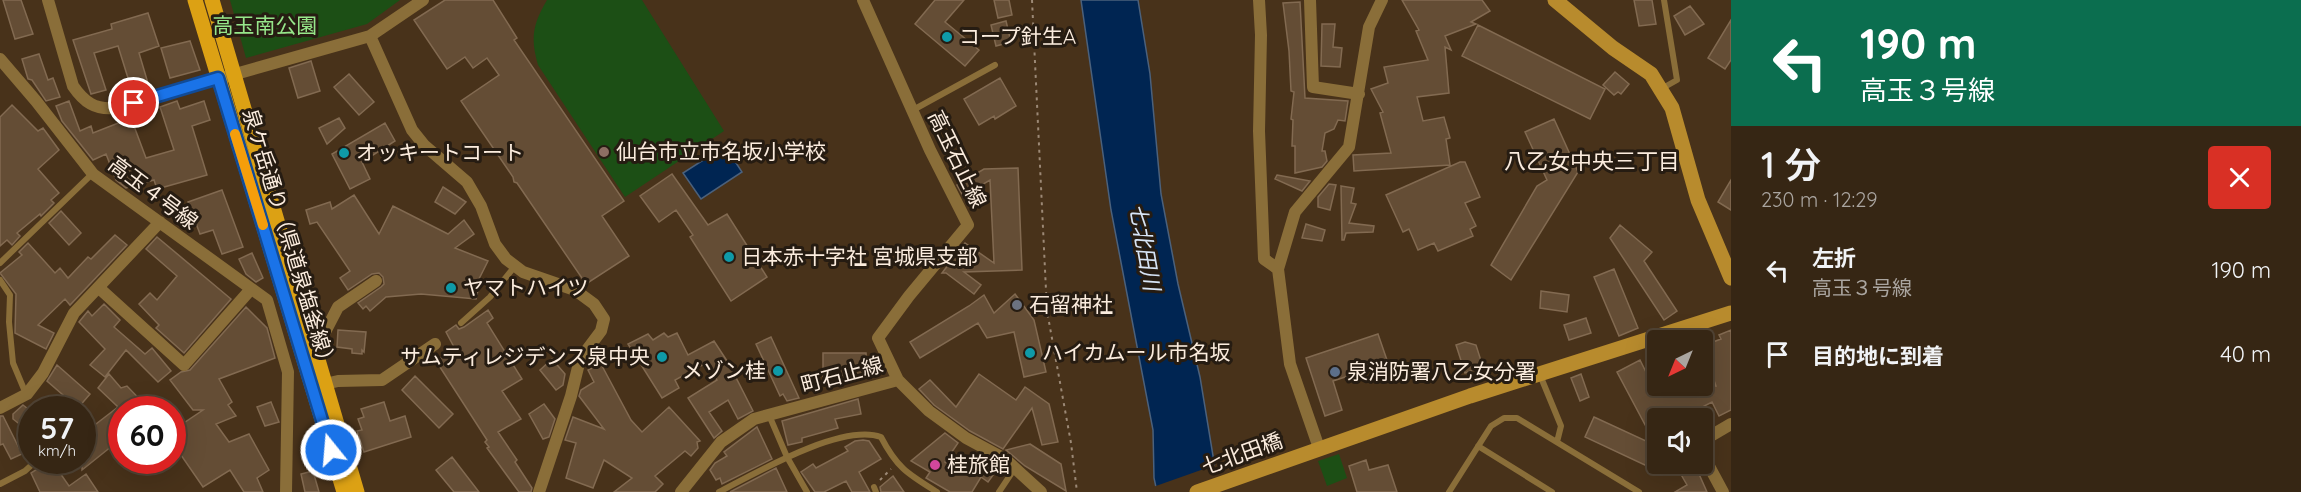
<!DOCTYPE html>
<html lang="ja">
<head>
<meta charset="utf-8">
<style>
	body { margin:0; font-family:Quicksand,"Noto Sans JP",sans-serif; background:#413222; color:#f1f3f6; height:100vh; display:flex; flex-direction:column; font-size:22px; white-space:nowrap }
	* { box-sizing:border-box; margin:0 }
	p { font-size:20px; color:#aaa5a0 }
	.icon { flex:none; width:33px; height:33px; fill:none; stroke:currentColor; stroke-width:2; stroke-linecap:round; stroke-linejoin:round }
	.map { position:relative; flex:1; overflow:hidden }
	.panel { display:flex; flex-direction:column; background:#362614; width:570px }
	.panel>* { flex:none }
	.guide { background:#0b6e4f; color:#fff; overflow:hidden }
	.needle { width:39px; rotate:223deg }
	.buttons { position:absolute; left:1647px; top:330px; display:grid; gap:12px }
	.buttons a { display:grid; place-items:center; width:66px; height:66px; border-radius:6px; background:#362614; box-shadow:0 6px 24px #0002,0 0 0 2px #504334; font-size:30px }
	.speed { position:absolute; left:18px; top:396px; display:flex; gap:12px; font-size:30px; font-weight:700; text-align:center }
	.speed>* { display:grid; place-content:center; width:78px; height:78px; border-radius:50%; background:#362614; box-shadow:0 6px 24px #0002,0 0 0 2px #504334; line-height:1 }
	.speed small { font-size:15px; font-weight:400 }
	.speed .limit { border:9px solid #d22; background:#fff; color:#111 }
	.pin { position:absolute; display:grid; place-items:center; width:51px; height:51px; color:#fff; margin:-26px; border:3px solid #fff; border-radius:50%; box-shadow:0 2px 6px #0007 }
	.me { position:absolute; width:66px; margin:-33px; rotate:343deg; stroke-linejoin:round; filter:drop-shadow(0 0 4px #0008) }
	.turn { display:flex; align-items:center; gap:21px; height:126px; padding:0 30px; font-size:27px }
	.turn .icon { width:78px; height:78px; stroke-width:2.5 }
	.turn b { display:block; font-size:42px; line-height:51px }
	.round { display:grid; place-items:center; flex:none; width:63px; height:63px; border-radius:6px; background:#413222 }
	.head { display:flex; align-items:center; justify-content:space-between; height:102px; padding:0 30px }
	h1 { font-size:36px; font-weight:600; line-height:45px }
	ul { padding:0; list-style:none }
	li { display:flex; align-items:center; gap:18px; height:84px; padding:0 30px }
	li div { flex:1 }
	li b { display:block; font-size:22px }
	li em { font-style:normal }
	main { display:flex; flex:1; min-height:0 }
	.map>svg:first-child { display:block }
</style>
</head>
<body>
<main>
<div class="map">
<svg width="1731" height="492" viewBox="0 0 1731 492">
	<rect width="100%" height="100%" fill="#48321a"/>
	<path fill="#1c4f15" d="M230 0H400L367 24 246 58Z
		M547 0H642L724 131 625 197 538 65C530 38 533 24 547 0Z
		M1339 454 1347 478 1327 486 1318 461Z"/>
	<path fill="#002552" stroke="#4b617c" stroke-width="1.5" d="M1081 0H1138L1150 74 1161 194 1178 284 1200 377 1219 492H1157L1154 478 1153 430 1111 210Z
		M725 146 742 172 701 199 683 173Z"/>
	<path fill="#48321a" d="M1218 464 1222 492H1154L1153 487Z"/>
	<path fill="#644d35" stroke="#826a51" stroke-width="1.5" d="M3 0H21L33 34 15 39Z
		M445 0H493L517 38 514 40 624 201 602 216 629 256 586 284 517 183 514 182 513 177 461 101 499 75 487 58 473 68 465 57 447 69 414 20Z
		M935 0H964L945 22 979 50 965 66 915 24Z
		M994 0H1009L1012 15 998 18Z
		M1402 0H1482L1490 11 1471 22 1476 24 1445 36 1451 50 1445 47 1449 93 1417 97 1423 121 1444 117 1450 138 1446 139 1450 165 1354 171 1353 155 1391 153 1380 113 1383 112 1371 89 1388 83 1384 67 1428 60 1416 31 1419 30Z
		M1634 0H1652L1656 24 1639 26Z
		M1300 2 1305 98 1348 101 1345 121 1338 120 1334 129 1325 133 1322 151H1325L1327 161 1322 167 1295 173V146H1292L1293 120 1291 119 1294 92 1291 91 1289 51 1283 3Z
		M1690 6 1704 24 1685 35 1674 16Z
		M148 13 159 46 139 53 150 90 133 94 118 46 94 53 106 90 91 94 73 40 112 29 111 24Z
		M1731 20V60L1725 69 1708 58Z
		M1006 21 1011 42 996 46 991 25Z
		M1322 24H1335L1333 47 1342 48 1340 67 1321 66Z
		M1478 25 1605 89 1590 119 1462 56Z
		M190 41 200 70 170 78 161 48Z
		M39 54 48 80 53 78 60 97 46 101 32 80 28 79 22 59Z
		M311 61 320 91 298 98 289 68Z
		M1615 72 1629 84 1621 94 1618 92 1614 95 1603 85Z
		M349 74 374 102 359 115 334 87Z
		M1000 78 1016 106 995 119 994 116 979 125 964 99Z
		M69 101 80 131 91 126 93 133 131 118 146 158 174 150 160 107 177 101 180 109 204 101 210 120 192 126 207 175 157 189 154 180 126 188 116 180 106 154 93 160 62 121 56 106Z
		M12 105 38 131 43 128 59 150 38 169 59 193 51 200 54 203 41 216 40 214 17 233 20 236 12 245 7 240 0 246V117Z
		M339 118 345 128 327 144 319 128Z
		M1554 119 1578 172 1511 280 1491 265 1537 186 1547 180 1525 132Z
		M385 123 395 141 362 162 370 179 350 189 332 154Z
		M1460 162H1465L1480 197 1465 203 1476 226 1470 229 1473 236 1438 251 1434 243 1418 250 1409 229 1403 232 1386 195Z
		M1018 168 1022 270 964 272 981 285 974 294 946 273H942L965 243 994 263 990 180 963 196 957 185 984 169Z
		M672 174 708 225 727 214 767 277 731 301 690 237 693 235 676 210 659 222 640 196Z
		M1277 175 1310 181 1302 191 1275 179Z
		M1731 180V210L1718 202Z
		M1329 184 1336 185 1330 210 1318 207V197Z
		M1341 186 1354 188 1351 203 1356 204 1349 223 1374 226 1373 232 1346 233 1344 240H1342Z
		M443 187 466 202 455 214 435 202Z
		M222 190 243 247 222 254 213 230 200 234 188 202Z
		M354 195 379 234 393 206 448 234 464 220 474 234 455 248 488 261 478 281 480 282 476 299 421 294 386 297 370 311 366 306 363 309 358 303 381 287 384 284 383 277 379 273 372 274 348 290 340 278 350 271 317 222 310 224 306 210 330 202 332 209Z
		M61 211 81 233 69 245 49 223Z
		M1306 224 1325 230 1322 241 1302 238Z
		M1620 225 1652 252 1644 261 1677 311 1664 320 1610 238Z
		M115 235 127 245 70 305 65 299 38 325 54 333 46 349 15 333 16 294 0 273 22 255 19 252 28 243 55 273 60 268 68 278 88 257 91 259Z
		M157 237 231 299 184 353 156 328 159 325 139 304 150 293 157 300 177 276 146 249Z
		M252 253 263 278 256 282 246 274 239 259Z
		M1614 269 1638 328 1619 336 1594 277Z
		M1541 291 1569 295 1567 312 1540 308Z
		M1015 294 1034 320 1046 372 1024 377 1014 332 987 338 978 323 920 358 910 342 969 306 984 295 994 313Z
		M104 304 120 320 114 327 145 354 152 348 171 371 158 382 126 350 105 377 90 365 105 349 79 322 88 311 92 316Z
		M246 307 267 328 275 358 219 379 232 402 228 405 236 416 216 424 229 442 249 434 269 470 257 478 263 492H244L230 470 203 487 172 442V431L203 410H193L170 380 181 372 190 370Z
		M488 310 493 318 487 323 522 379 502 391 521 419 498 432 517 460 515 462 532 488 531 492H519L487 448 489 447 485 442 487 440 436 361 455 349 446 332 456 325 459 329 464 327Z
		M1586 318 1591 333 1569 340 1564 325Z
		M338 330 366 332 364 352 362 350V354L352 353V349L337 347Z
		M1731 330V410L1719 416 1712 402 1681 418H1658V430L1650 434 1617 372 1640 360 1647 374 1658 366V386H1716L1702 346 1721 339 1719 335Z
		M664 333 668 337 677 333 688 355 714 341 729 364 753 411 738 419 728 400 709 412 722 431 714 438 688 398 717 380 706 363 675 380 679 388 662 398 628 344 648 334 653 340Z
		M1378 334 1388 363 1333 381 1342 410 1325 416 1306 358Z
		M771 337 799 398 787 401 783 394 780 396 756 344Z
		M1465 342 1476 345 1483 367 1465 373 1456 345Z
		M823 353H866L867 375 823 376Z
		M552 359 565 374 563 385 556 390 540 370Z
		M601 364 631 420 642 432 669 407 700 441 697 442 698 448 691 456 685 451 655 476 663 484 655 492H614L632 478 604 460 593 488 566 478 576 443 565 440 573 417 604 429 579 396 581 390 594 382 588 370Z
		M57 365 90 394 78 408 47 381Z
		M109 374 121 388 127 386 150 410H122V457L112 446 82 470V443L91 439 87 431 118 407 98 388Z
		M979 374 1016 400 1025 387 1049 404 1058 442 1042 445 1032 408 1003 449 970 431 934 405 919 389 930 380 956 407Z
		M1581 374 1589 397 1580 401 1571 378Z
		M415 376 453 414 439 428 402 390Z
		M858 399 861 414 835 419 838 428 802 438V442L788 445 782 421Z
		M271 402 279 422 265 426 257 407Z
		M384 402 390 421 405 416 411 437 364 452 357 431 362 430 358 419 364 417 361 409Z
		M544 404 555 419 549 437 543 439 529 414Z
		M23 405 32 412V434L13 419V414Z
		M0 416H3L22 454 11 459 3 444 0 445Z
		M1594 417 1657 446 1647 466 1585 437Z
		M757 427 772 459 722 484 720 478 716 480 710 470 715 463 727 456 724 452Z
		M945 433 958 443 945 462 965 474 974 459 996 471 988 482 981 477 972 492H950L926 478 930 472 911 461Z
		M863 440 869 441 881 459 859 472 870 492H852L846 481 824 492H815L801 472 813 464 816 468 848 451 845 447 855 441Z
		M1030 444 1061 464 1066 491 1025 466 1006 450Z
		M452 457 479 492H454L436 470Z
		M51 460 69 486 86 474 98 492H40L31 473Z
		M1366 460 1369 470 1388 465 1397 492H1357L1349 466Z
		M1675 464H1697L1701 473 1699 474 1707 492H1675L1687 485Z
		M776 468 787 492H730L757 478Z
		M313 471 319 492H305L301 474Z
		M893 476 904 492H881L880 487Z"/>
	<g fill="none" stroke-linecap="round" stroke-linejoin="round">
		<path stroke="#9c8976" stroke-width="2" stroke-dasharray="3 4.5" stroke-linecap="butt" d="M1032 0 1047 311 1071 443 1077 492
			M880 480 891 469"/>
		<path stroke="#8a6e39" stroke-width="6" d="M1661 89 1677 80 1664 0
			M913 110 995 65
			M0 263 92 174
			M0 280 10 295 9 322 13 363 26 394
			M461 323 490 297 515 266
			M1540 375 1561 426 1557 442
			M769 415 787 457 807 492
			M1478 446 1552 492
			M0 484 25 471 37 460
			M874 487 876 492
			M719 492C756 473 841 423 881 437 897 468 908 474 937 492
			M999 492 1015 468
			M1449 492 1491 426 1504 418H1517L1639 492"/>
		<path stroke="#8a6e39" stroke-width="12" d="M48 0 73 86C84 102 95 110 115 108L370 36 423 0
			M863 0 930 150 968 225 909 296 878 338 898 380
			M1259 0 1261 35 1259 131 1264 259 1278 269
			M1310 0 1313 87 1359 94
			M370 36 412 130 424 145 467 182 481 206 495 244 506 259 523 272 575 290 594 304 604 319 601 331 580 359 571 396 539 492
			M0 59 36 101 93 174 267 300 288 372 286 492
			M99 288 184 365 251 289
			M312 340 324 334 338 307 376 281
			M325 384 338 381 382 380 435 344
			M0 408 27 394 43 373 74 313 160 222
			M1702 441 1731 424
			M1319 448 1290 364 1278 269 1295 212 1349 147 1369 27 1382 0
			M1702 453 1723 492
			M681 492 721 442 754 419 898 380 929 411 966 438 1005 459 1041 492"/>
		<path stroke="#b88b2d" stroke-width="15" d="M1555 0 1613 48 1651 74 1672 108 1698 200 1731 278
			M1197 492 1470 396 1731 313"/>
		<path stroke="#dca114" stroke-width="15" d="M195 0 344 492
			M212 0 357 492"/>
	</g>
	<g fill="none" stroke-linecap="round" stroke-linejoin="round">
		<defs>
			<path id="route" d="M134 103 218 78 331 450"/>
		</defs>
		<use href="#route" stroke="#114b97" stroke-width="15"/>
		<use href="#route" stroke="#1a73e8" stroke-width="10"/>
		<path stroke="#f59e0b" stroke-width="10" d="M235 134 263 225"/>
	</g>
	<g fill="#0f9aa8" stroke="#261c12" stroke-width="2">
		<circle cx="947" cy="37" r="6"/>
		<circle cx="344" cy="153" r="6"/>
		<circle cx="729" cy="257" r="6"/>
		<circle cx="451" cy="288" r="6"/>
		<circle cx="1030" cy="353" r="6"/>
		<circle cx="662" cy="357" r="6"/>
		<circle cx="778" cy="371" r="6"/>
	</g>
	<circle fill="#8d6e63" stroke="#261c12" stroke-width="2" cx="604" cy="152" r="6"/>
	<circle fill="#6b7280" stroke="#261c12" stroke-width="2" cx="1017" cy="305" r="6"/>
	<circle fill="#5c6f8a" stroke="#261c12" stroke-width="2" cx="1335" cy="372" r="6"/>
	<circle fill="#d1479c" stroke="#261c12" stroke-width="2" cx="935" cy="465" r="6"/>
	<g text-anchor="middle" stroke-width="6" stroke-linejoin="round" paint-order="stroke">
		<g font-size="21" fill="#96e68a" stroke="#261c12">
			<text x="265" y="33">高玉南公園</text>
		</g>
		<g font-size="21" fill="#fbecde" stroke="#261c12" text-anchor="start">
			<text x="959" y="44">コープ針生A</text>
			<text x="616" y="159">仙台市立市名坂小学校</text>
			<text x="356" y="160">オッキートコート</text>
			<text x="741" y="264">日本赤十字社 宮城県支部</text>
			<text x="463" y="295">ヤマトハイツ</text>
			<text x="1029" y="312">石留神社</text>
			<text x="1042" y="360">ハイカムール市名坂</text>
			<text x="650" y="364" text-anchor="end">サムティレジデンス泉中央</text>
			<text x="766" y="378" text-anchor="end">メゾン桂</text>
			<text x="1347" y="379">泉消防署八乙女分署</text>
			<text x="947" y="472">桂旅館</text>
		</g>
		<g font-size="21" fill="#fbecde" stroke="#261c12">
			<text transform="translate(957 159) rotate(64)" y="7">高玉石止線</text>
			<text transform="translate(153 193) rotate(37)" y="7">高玉４号線</text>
			<text transform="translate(289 240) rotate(73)" y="7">泉ケ岳通り（県道泉塩釜線）</text>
			<text transform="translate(842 375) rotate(-15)" y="7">町石止線</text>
			<text transform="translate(1242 454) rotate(-20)" y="7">七北田橋</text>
		</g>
		<g font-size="22" fill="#fbecde" stroke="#261c12">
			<text x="1592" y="169">八乙女中央三丁目</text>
		</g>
		<g font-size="22" font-style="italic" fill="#d7e5f7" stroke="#261c12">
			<text transform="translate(1145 247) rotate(80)" y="8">七北田川</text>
		</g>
	</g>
</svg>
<div class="buttons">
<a><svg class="needle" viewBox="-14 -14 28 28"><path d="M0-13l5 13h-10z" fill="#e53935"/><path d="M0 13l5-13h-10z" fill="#aaa5a0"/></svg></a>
<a><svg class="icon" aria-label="sound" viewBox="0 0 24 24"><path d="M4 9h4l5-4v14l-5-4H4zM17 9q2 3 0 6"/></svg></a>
</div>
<div class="speed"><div>57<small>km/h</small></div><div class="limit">60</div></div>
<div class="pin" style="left:134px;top:103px;background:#d93025"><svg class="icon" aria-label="arrive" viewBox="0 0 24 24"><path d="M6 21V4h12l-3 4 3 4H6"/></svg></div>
<svg class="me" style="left:331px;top:450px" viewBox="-20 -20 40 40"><circle r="17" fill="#1a73e8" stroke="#fff" stroke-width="3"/><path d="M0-11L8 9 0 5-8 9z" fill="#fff"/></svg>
</div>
<section class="panel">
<div class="guide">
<div class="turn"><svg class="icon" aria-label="left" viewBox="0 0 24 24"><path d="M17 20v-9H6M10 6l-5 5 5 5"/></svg><div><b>190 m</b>高玉３号線</div></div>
</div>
<div class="head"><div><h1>1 分</h1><p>230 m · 12:29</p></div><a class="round" style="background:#d93025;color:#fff"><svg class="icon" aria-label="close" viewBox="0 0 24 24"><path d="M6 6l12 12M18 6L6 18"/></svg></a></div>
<ul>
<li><svg class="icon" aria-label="left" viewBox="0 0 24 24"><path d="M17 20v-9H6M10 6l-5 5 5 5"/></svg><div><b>左折</b><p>高玉３号線</p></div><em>190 m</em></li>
<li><svg class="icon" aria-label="arrive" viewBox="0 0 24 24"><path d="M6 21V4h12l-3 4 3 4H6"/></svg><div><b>目的地に到着</b></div><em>40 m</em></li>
</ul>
</section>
</main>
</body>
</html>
